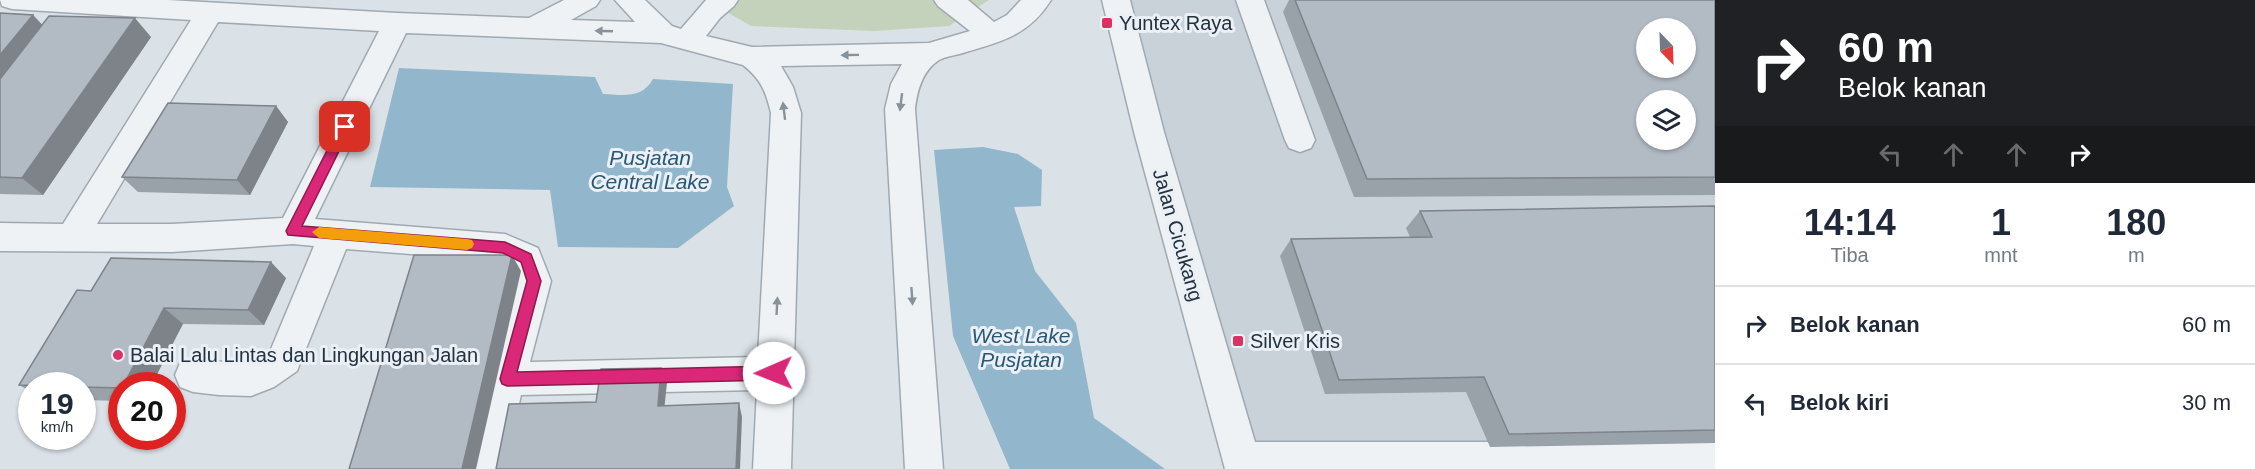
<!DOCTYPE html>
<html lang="id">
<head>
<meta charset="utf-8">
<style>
	body { margin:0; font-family:Helvetica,sans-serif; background:#f6f6f7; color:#1f2937; height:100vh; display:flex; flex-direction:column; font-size:22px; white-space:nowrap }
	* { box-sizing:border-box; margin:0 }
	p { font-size:20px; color:#747a83 }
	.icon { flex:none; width:33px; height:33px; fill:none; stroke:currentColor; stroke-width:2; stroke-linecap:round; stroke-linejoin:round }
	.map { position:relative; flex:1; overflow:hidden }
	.drawer { display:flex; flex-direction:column; background:#fff; width:540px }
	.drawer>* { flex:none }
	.top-card { background:#202124; color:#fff; overflow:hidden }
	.needle { width:39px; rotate:157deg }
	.buttons { position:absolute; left:1636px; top:18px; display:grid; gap:12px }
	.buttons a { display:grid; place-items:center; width:60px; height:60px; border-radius:50%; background:#fff; box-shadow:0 2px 4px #0004; font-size:30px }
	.speed { position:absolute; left:18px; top:372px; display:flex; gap:12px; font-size:30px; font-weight:700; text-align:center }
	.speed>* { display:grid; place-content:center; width:78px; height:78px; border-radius:50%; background:#fff; box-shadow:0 2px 4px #0004; line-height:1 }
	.speed small { font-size:15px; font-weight:400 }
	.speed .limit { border:9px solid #d22; background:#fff; color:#111 }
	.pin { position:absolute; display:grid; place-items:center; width:51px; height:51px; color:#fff; margin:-26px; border-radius:12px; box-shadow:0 3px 9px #0006 }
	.me { position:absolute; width:66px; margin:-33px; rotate:269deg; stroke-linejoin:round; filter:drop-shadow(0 0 4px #0008) }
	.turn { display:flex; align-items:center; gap:21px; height:126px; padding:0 24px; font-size:27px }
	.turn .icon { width:78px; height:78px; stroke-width:2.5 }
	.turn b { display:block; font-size:42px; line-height:51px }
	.lanes { display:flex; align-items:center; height:57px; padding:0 24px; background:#0003; justify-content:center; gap:30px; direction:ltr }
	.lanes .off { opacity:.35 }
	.eta { display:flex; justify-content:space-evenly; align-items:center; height:102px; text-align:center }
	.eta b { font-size:36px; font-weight:600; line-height:42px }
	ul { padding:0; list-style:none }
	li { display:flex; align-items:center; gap:18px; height:78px; padding:0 24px; border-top:2px solid #e0e1e3 }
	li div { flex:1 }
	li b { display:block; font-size:22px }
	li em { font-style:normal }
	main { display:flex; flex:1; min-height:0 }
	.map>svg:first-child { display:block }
</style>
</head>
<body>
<main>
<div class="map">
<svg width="1715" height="469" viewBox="0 0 1715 469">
	<rect width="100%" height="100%" fill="#dbe2e7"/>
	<path fill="#c9d1d9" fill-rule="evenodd" d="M1123 0H1715V469H1254ZM1647 28H1686V68H1647ZM1647 100H1686V140H1647Z"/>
	<path fill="#c4d2bb" d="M706 0H989L949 26 874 31 751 26Z"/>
	<path fill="#92b6cb" d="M399 68 595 77 603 94C623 95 642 99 653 79L733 84 727 187 734 206 678 248 558 247 550 190 370 187Z
		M983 147 1018 154 1042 170 1041 206 1014 207 1035 271 1076 323 1094 418 1165 469H1010L953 336 934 150Z"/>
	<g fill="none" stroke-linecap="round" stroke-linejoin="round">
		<defs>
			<path id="minor" d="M0 0H168L397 13 529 18 564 0H600L596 6 571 20 635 22 615 0H645L672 26 681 29 706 0H738L734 6 720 18 706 36 752 47 929 43 970 31 938 6 934 0H968L994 22 1007 15 1021 0H1051C1030 34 1002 42 966 52 958 55 946 56 939 60 922 71 917 91 915 109L943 469H905L885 109 891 84 902 64 781 66 793 87 801 113 791 469H753L757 390 521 395 504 469H466L517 281 512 267 501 261 346 249 297 371 274 387 251 396 219 395 193 392 180 387 175 375 180 363 193 358 231 363 251 362 271 349 314 246 293 244 172 252 0 251V223L63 224 191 20 12 9 2 6ZM218 22 379 31 283 218 172 224H97ZM406 33 661 43 743 65C761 79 766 92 771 113L758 357 530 362 551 281 538 248 505 234 315 219Z
				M1102 0H1130L1164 132 1255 442H1715V469H1225L1134 132Z
				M1236 0H1264L1315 140 1311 148 1300 152 1289 148 1285 140Z"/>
		</defs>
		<use href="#minor" stroke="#a0a9b1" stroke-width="3"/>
		<use href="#minor" fill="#eef2f5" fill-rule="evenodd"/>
	</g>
	<path fill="#99a1a9" d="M1289 0H1715V195L1354 197 1283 12Z
		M0 13 33 15 42 25 151 37 43 195 0 194Z
		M276 106 288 122 250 195 138 192 122 177Z
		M1715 206V443L1490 447 1466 392 1325 394 1280 256 1291 239 1410 237 1406 228 1420 211Z
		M286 278 264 325 183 324 122 386V401L82 400V386H32V392L19 385 91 291Z"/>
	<path fill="#7d8389" d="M33 15 51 34 0 99V55Z
		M135 18 151 37 43 195 22 178Z
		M276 106 288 122 250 195 237 180Z
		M512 255 521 271 476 469H462Z
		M271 262 286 278 264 325 248 310Z
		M164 308 183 324 151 386H123Z
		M661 368 667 383 663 420 658 406Z
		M739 403 742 417 740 469H736Z"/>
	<path fill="#b2bbc4" stroke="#7d8389" stroke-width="1.5" fill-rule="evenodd" d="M1295 0H1715V177L1367 179ZM1647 28H1686V68H1647ZM1647 100H1686V140H1647Z
		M0 13 33 15 0 55Z
		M49 16 135 18 22 178 0 177V79Z
		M168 103 276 106 237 180 122 177Z
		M1715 206V430L1509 434 1484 377 1339 380 1291 239 1432 237 1420 211Z
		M414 255H512L462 469H349Z
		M111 258 271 262 248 310 164 308 123 386H122V388L82 387V386L19 385 77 290 91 291Z
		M661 368 658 406 739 403 736 469H496L509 404 596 402 601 369Z"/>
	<defs><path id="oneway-solid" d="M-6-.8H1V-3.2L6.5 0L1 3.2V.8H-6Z" transform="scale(1.5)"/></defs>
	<g fill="#89929a">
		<use href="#oneway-solid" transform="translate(604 31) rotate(-178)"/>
		<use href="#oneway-solid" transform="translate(850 55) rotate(179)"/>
		<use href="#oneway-solid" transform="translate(901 102) rotate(97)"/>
		<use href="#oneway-solid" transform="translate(784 111) rotate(-97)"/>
		<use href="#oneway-solid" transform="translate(912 296) rotate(86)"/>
		<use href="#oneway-solid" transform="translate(777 306) rotate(-87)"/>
	</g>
	<path fill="#db2777" stroke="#8e194d" stroke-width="1.5" d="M345 122 351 127 302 226 505 242 531 254 541 281 517 372 774 366 779 368 782 373 779 378 774 380 507 386 502 384 500 379 527 281 521 262 503 253 288 235 286 231 339 127Z"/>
	<path fill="#f59e0b" d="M319 227 467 239 472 240 474 244 472 248 467 250 319 238 312 232Z"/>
	<g fill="#da3264" stroke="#eaf0f5" stroke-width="2">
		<rect x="1101" y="17" width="12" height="12" rx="3"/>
		<rect x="1232" y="335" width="12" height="12" rx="3"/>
		<circle cx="118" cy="355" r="6"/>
	</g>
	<g text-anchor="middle" stroke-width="6" stroke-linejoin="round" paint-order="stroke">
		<g font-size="20" fill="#24313e" stroke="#eaf0f5" text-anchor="start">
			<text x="1119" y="30">Yuntex Raya</text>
			<text x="1250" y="348">Silver Kris</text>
			<text x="130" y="362">Balai Lalu Lintas dan Lingkungan Jalan</text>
		</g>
		<g font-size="20" fill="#24313e" stroke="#eaf0f5">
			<text transform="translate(1178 235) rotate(74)" y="7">Jalan Cicukang</text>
		</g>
		<g font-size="21" font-style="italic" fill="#2a5776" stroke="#eaf0f5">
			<text x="650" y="165">Pusjatan<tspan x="650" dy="24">Central Lake</tspan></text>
			<text x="1021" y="343">West Lake<tspan x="1021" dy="24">Pusjatan</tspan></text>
		</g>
	</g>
</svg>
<div class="buttons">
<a><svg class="needle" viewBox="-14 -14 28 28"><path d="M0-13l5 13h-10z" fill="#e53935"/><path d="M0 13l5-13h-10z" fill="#747a83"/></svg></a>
<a><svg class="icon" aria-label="layers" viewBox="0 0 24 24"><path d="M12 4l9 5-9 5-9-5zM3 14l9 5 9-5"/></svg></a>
</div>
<div class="speed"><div>19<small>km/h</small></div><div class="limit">20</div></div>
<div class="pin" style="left:345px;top:127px;background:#d93025"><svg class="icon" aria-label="arrive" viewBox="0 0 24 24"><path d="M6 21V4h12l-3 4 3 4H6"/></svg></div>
<svg class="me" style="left:774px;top:373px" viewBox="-20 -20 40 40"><circle r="19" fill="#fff"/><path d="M0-13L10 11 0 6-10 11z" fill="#db2777"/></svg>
</div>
<section class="drawer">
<div class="top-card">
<div class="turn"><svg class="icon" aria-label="right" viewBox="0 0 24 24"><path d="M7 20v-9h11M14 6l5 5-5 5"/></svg><div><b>60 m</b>Belok kanan</div></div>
<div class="lanes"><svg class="icon off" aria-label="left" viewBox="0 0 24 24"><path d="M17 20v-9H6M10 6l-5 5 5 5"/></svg><svg class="icon off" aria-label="ahead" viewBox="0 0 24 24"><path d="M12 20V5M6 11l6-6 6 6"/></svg><svg class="icon off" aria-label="ahead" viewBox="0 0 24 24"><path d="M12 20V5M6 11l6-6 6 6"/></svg><svg class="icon" aria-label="right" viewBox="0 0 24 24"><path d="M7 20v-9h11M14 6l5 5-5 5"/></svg></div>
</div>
<div class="eta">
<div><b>14:14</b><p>Tiba</p></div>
<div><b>1</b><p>mnt</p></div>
<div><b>180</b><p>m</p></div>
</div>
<ul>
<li><svg class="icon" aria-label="right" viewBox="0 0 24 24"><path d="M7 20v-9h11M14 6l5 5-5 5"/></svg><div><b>Belok kanan</b></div><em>60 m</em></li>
<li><svg class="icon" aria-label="left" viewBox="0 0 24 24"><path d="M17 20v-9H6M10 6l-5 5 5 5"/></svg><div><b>Belok kiri</b></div><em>30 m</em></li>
</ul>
</section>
</main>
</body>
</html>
